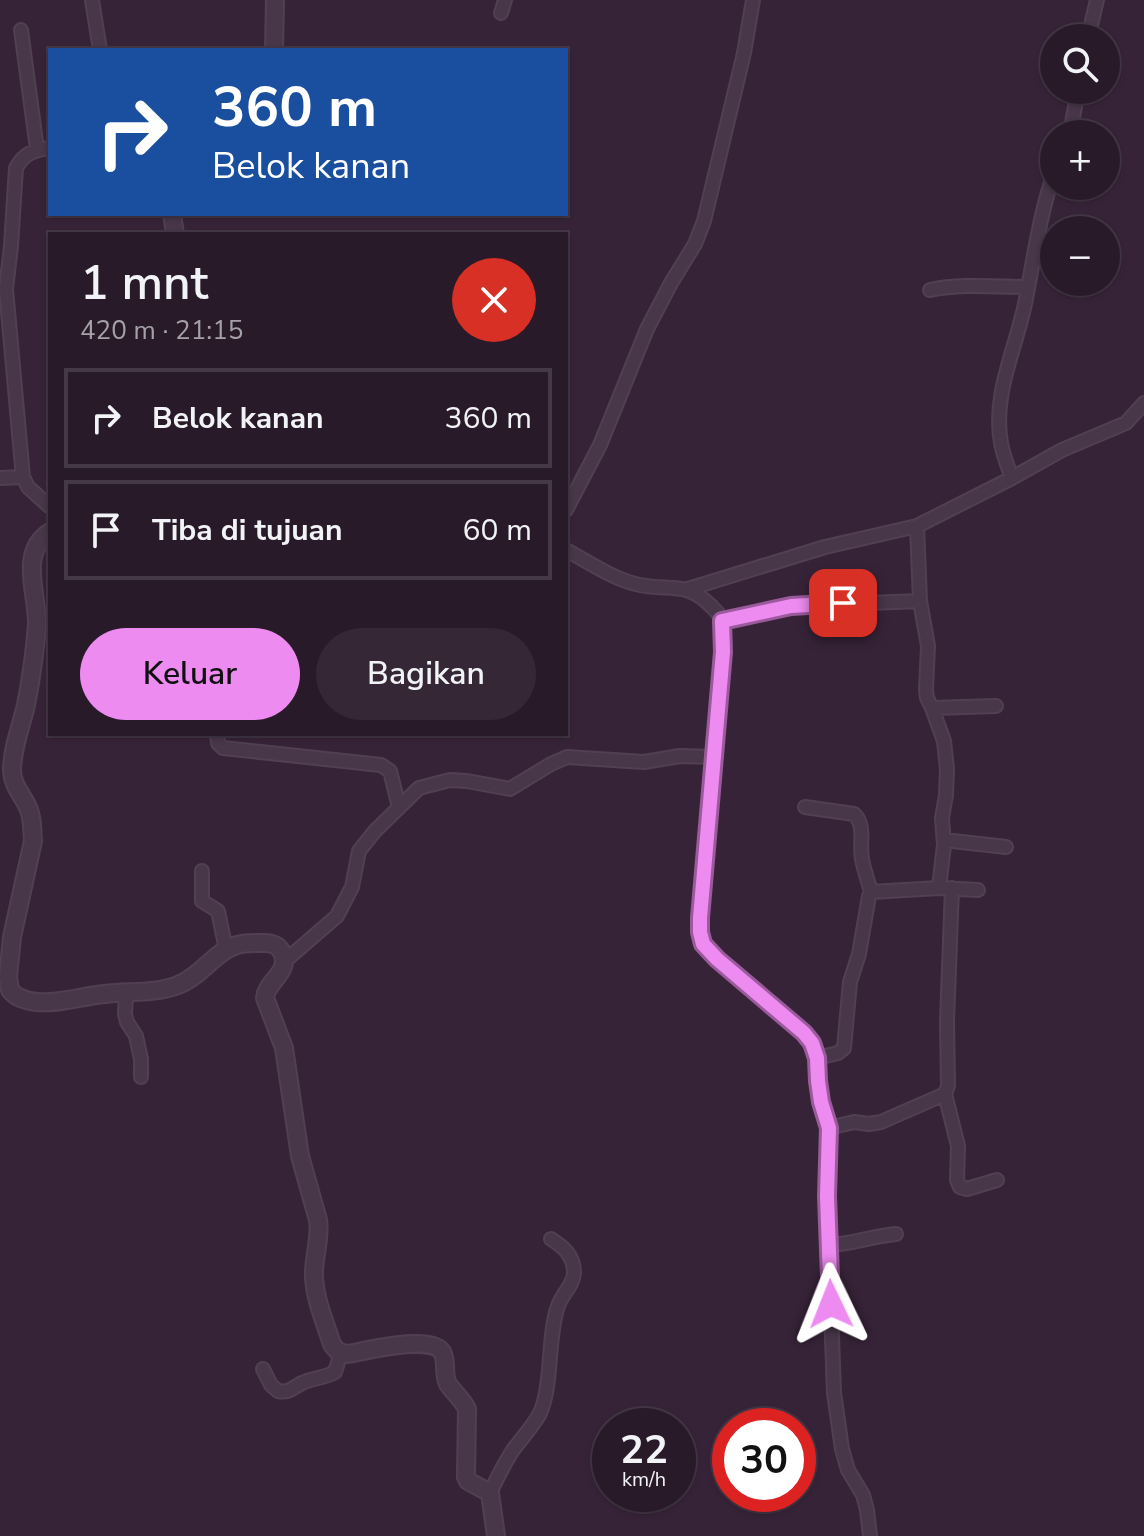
<!DOCTYPE html>
<html lang="id">
<head>
<meta charset="utf-8">
<style>
	body { margin:0; font-family:"Nunito Sans",sans-serif; background:#352736; color:#f1f3f6; height:100vh; display:flex; flex-direction:column; font-size:30px; white-space:nowrap }
	* { box-sizing:border-box; margin:0 }
	p { font-size:26px; color:#a5a1a8 }
	.icon { flex:none; width:44px; height:44px; fill:none; stroke:currentColor; stroke-width:2; stroke-linecap:round; stroke-linejoin:round }
	.map { position:relative; flex:1; overflow:hidden }
	.panel { position:absolute; left:48px; top:232px; width:520px; height:504px; display:flex; flex-direction:column; background:#291a2a; border-radius:0px; box-shadow:0 2px 6px #0004,0 0 0 2px #453847 }
	.panel>* { flex:none }
	.banner { position:absolute; left:48px; top:48px; width:520px; height:168px; border-radius:0px; box-shadow:0 2px 6px #0004,0 0 0 2px #453847; background:#1a4fa0; color:#fff; overflow:hidden }
	.buttons { position:absolute; left:1040px; top:24px; display:grid; gap:16px }
	.buttons a { display:grid; place-items:center; width:80px; height:80px; border-radius:50%; background:#291a2a; box-shadow:0 2px 6px #0004,0 0 0 2px #453847; font-size:40px }
	.speed { position:absolute; left:592px; top:1408px; display:flex; gap:16px; font-size:40px; font-weight:700; text-align:center }
	.speed>* { display:grid; place-content:center; width:104px; height:104px; border-radius:50%; background:#291a2a; box-shadow:0 2px 6px #0004,0 0 0 2px #453847; line-height:1 }
	.speed small { font-size:20px; font-weight:400 }
	.speed .limit { border:12px solid #d22; background:#fff; color:#111 }
	.pin { position:absolute; display:grid; place-items:center; width:68px; height:68px; color:#fff; margin:-34px; border-radius:16px; box-shadow:0 4px 12px #0006 }
	.me { position:absolute; width:88px; margin:-44px; rotate:358deg; stroke-linejoin:round; filter:drop-shadow(0 0 6px #0008) }
	.turn { display:flex; align-items:center; gap:28px; height:168px; padding:0 32px; font-size:36px }
	.turn .icon { width:104px; height:104px; stroke-width:2.5 }
	.turn b { display:block; font-size:56px; line-height:68px }
	.round { display:grid; place-items:center; flex:none; width:84px; height:84px; border-radius:42px; background:#352736 }
	.headline { display:flex; align-items:center; justify-content:space-between; height:136px; padding:0 32px }
	h1 { font-size:48px; font-weight:600; line-height:60px }
	.action { display:flex; gap:16px; margin-top:auto; padding:16px 32px }
	.action a { flex:1; height:92px; border-radius:48px; background:#ee8bf0; color:#111; font-size:32px; font-weight:600; line-height:92px; text-align:center }
	.action a+a { background:#352736; color:#f1f3f6 }
	ul { padding:0; list-style:none }
	li { display:flex; align-items:center; gap:24px; height:100px; margin:0 16px 12px; padding:0 16px; border:4px solid #453847; border-radius:0px }
	li div { flex:1 }
	li b { display:block; font-size:30px }
	li em { font-style:normal }
	.map>svg:first-child { display:block }
</style>
</head>
<body>
<div class="map">
<svg width="1144" height="1536" viewBox="0 0 1144 1536">
	<rect width="100%" height="100%" fill="#372338"/>
	<g fill="none" stroke-linecap="round" stroke-linejoin="round">
		<defs>
			<path id="minor" d="M92 0 100 50
				M501 13 505 0
				M21 30 37 149
				M1088 38 1097 0
				M1070 134 1078 90
				M50 148C34 150 24 153 16 168L11 246 6 289 23 477 28 487 50 507
				M930 290C962 283 995 287 1028 287
				M0 478 23 477
				M1012 478C1008 467 1003 455 1001 443 992 393 1017 347 1026 299 1034 257 1040 214 1054 173
				M566 510 600 445 647 329 671 283 695 244 704 221 744 53 753 0
				M917 526 920 601 928 646 926 690 927 698 932 708 944 741 947 769 946 795 942 818 944 845 939 888
				M566 550C589 562 614 580 640 585 670 591 686 581 710 605 715 610 720 614 721 620 723 630 722 642 723 652L700 932 703 944 717 959 804 1033 812 1043 817 1058 818 1081 821 1102 829 1128 827 1196 834 1393 842 1449 848 1470 863 1495 867 1510 870 1536
				M688 589 825 547 917 526 1012 478 1062 450 1126 423 1144 403
				M722 621 791 606 920 601
				M932 708 996 706
				M217 734 218 743 223 748 381 765 390 771 399 807
				M805 807 854 814C866 825 859 844 862 859 864 870 868 881 871 892
				M944 840 1006 847
				M202 871V901L218 911 226 950
				M285 961 337 916 352 887 359 851 375 831 419 788 450 780 467 781 510 789 551 764 567 757 644 762 680 756 714 757
				M126 993 125 1014 127 1022 136 1036 141 1059V1077
				M817 1058 838 1053 844 1048 850 982 859 954 869 896 871 892 939 888 978 890
				M945 1094 958 1146 957 1180 960 1187 967 1189 997 1180
				M829 1128 854 1122 869 1124 881 1122 945 1094 948 1086 947 1021 952 888
				M830 1245C852 1244 873 1236 896 1234
				M263 1369 271 1385 278 1391C290 1393 292 1388 302 1383 313 1378 325 1378 335 1372L341 1353
				M490 1493C497 1478 504 1464 513 1450 522 1438 532 1427 539 1415 553 1388 547 1337 558 1306 562 1294 573 1286 574 1273 574 1256 564 1247 551 1239"/>
			<path id="tertiary" d="M274 50 275 0
				M172 214 175 234
				M50 532C18 552 38 595 37 625 35 651 31 679 26 705 21 727 12 748 12 771 13 788 24 796 29 810 33 820 32 831 33 841L12 937 8 977 10 990C16 998 27 1001 37 1002 60 1004 82 996 105 994 129 991 155 994 178 985 200 977 214 953 234 946 243 942 255 943 264 943 274 943 280 946 283 955 289 973 266 982 265 998L284 1048 300 1156 318 1220C321 1239 313 1258 314 1277 315 1299 325 1323 332 1344 336 1351 340 1353 348 1354 365 1351 436 1333 443 1354 447 1363 443 1375 448 1384 454 1393 462 1399 467 1409L466 1477 468 1481 490 1493 496 1536"/>
		</defs>
		<use href="#minor" stroke="#514052" stroke-width="16"/>
		<use href="#tertiary" stroke="#514052" stroke-width="20"/>
		<use href="#minor" stroke="#483649" stroke-width="12"/>
		<use href="#tertiary" stroke="#483649" stroke-width="16"/>
	</g>
	<g fill="none" stroke-linecap="round" stroke-linejoin="round">
		<defs>
			<path id="route" d="M831 1304 827 1196 829 1128 821 1102 818 1081 817 1058 812 1043 804 1033 717 959 703 944 700 932V918L723 652 722 621 791 606 843 603"/>
		</defs>
		<use href="#route" stroke="#9b5a9c" stroke-width="20"/>
		<use href="#route" stroke="#ee8bf0" stroke-width="14"/>
	</g>
</svg>
<div class="buttons">
<a><svg class="icon" aria-label="search" viewBox="0 0 24 24"><circle cx="10" cy="10" r="6"/><path d="M15 15l6 6"/></svg></a>
<a>+</a>
<a>−</a>
</div>
<div class="speed"><div>22<small>km/h</small></div><div class="limit">30</div></div>
<div class="pin" style="left:843px;top:603px;background:#d93025"><svg class="icon" aria-label="arrive" viewBox="0 0 24 24"><path d="M6 21V4h12l-3 4 3 4H6"/></svg></div>
<svg class="me" style="left:831px;top:1304px" viewBox="-20 -20 40 40"><path d="M0-17L14 15 0 8-14 15z" fill="#ee8bf0" stroke="#fff" stroke-width="4"/></svg>
<div class="banner">
<div class="turn"><svg class="icon" aria-label="right" viewBox="0 0 24 24"><path d="M7 20v-9h11M14 6l5 5-5 5"/></svg><div><b>360 m</b>Belok kanan</div></div>
</div>
<section class="panel">
<div class="headline"><div><h1>1 mnt</h1><p>420 m · 21:15</p></div><a class="round" style="background:#d93025;color:#fff"><svg class="icon" aria-label="close" viewBox="0 0 24 24"><path d="M6 6l12 12M18 6L6 18"/></svg></a></div>
<ul>
<li><svg class="icon" aria-label="right" viewBox="0 0 24 24"><path d="M7 20v-9h11M14 6l5 5-5 5"/></svg><div><b>Belok kanan</b></div><em>360 m</em></li>
<li><svg class="icon" aria-label="arrive" viewBox="0 0 24 24"><path d="M6 21V4h12l-3 4 3 4H6"/></svg><div><b>Tiba di tujuan</b></div><em>60 m</em></li>
</ul>
<div class="action"><a>Keluar</a><a>Bagikan</a></div>
</section>
</div>
</body>
</html>
